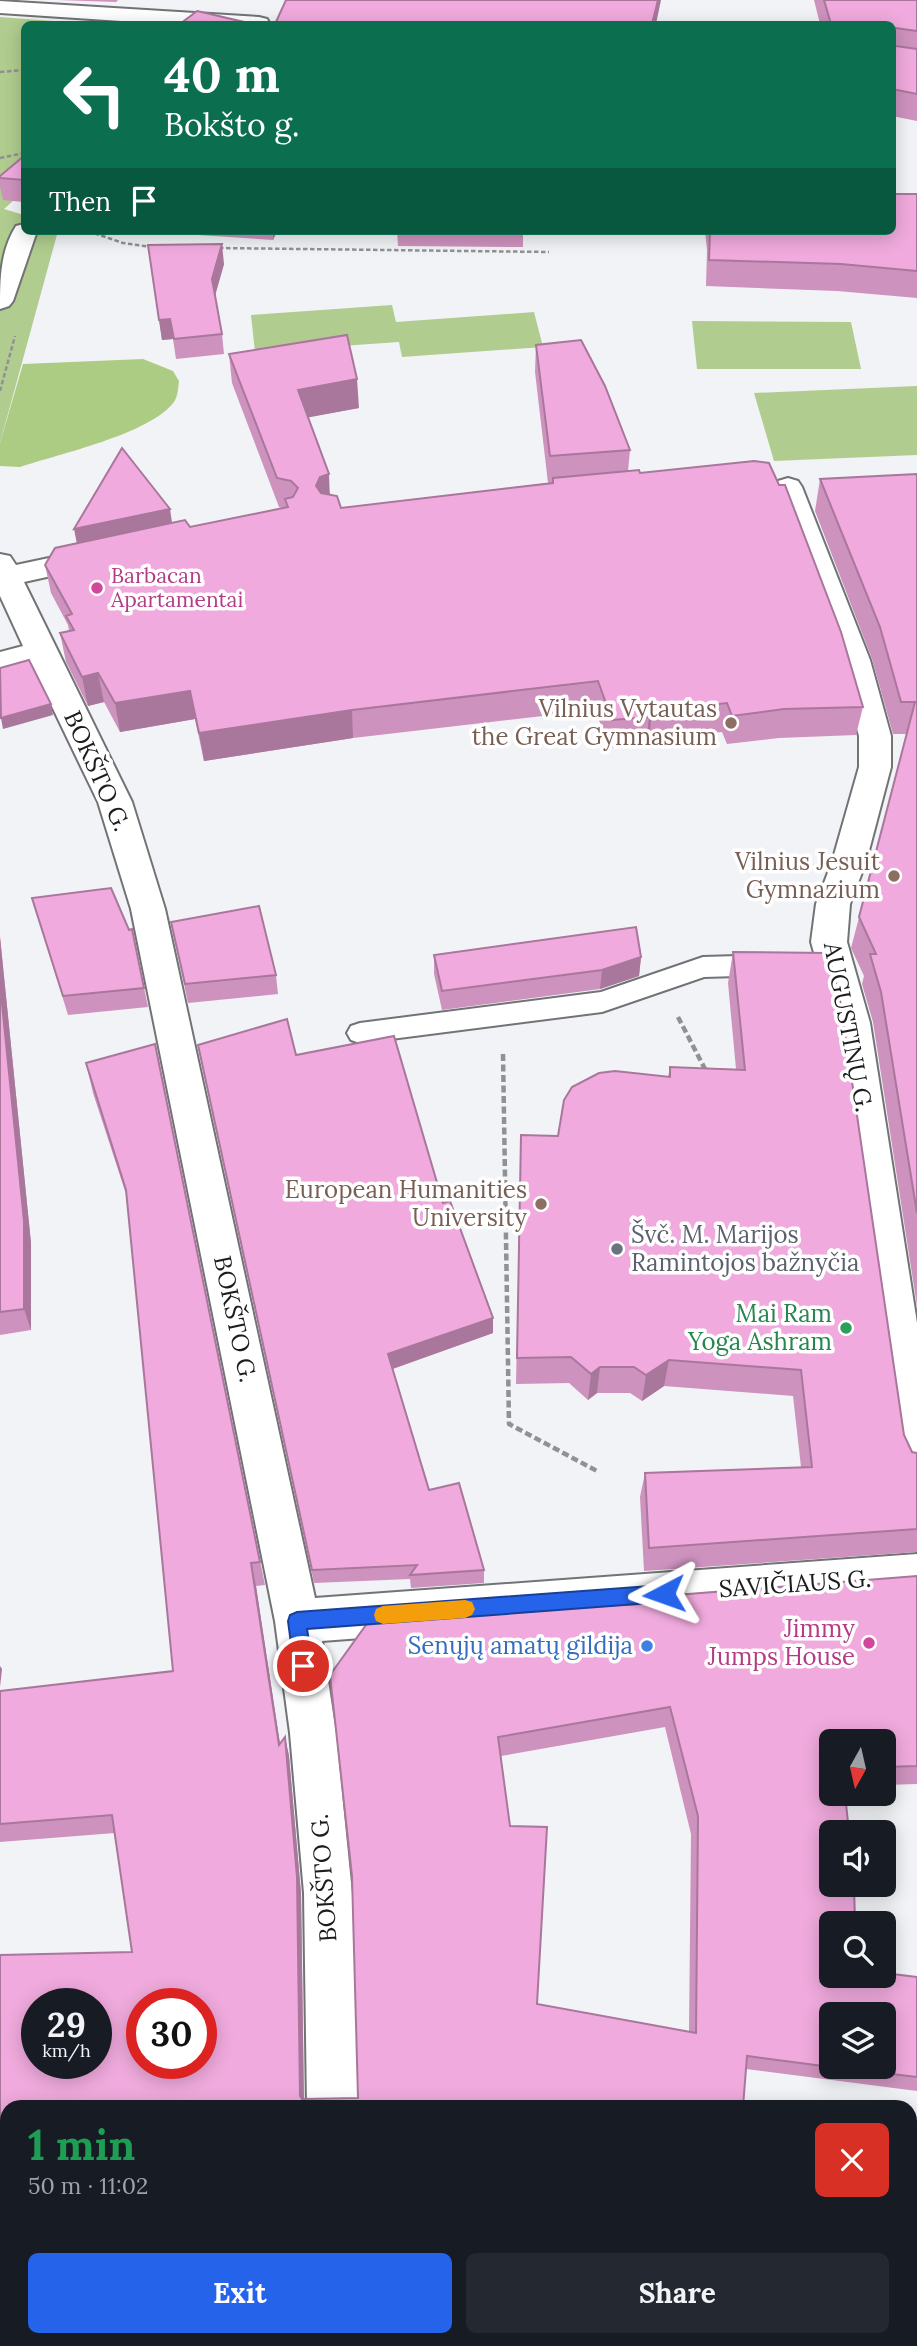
<!DOCTYPE html>
<html lang="en">
<head>
<meta charset="utf-8">
<style>
	body { margin:0; font-family:Lora,serif; background:#242831; color:#f1f3f6; height:100vh; display:flex; flex-direction:column; font-size:26px; white-space:nowrap }
	* { box-sizing:border-box; margin:0 }
	p { font-size:23px; color:#9ea1a6 }
	.icon { flex:none; width:38px; height:38px; fill:none; stroke:currentColor; stroke-width:2; stroke-linecap:round; stroke-linejoin:round }
	.map { position:relative; flex:1; overflow:hidden }
	.side { position:absolute; left:0px; top:2100px; width:917px; height:247px; display:flex; flex-direction:column; background:#171b24; border-radius:21px 21px 0 0; box-shadow:0 4px 18px #0003 }
	.side>* { flex:none }
	.banner { position:absolute; left:21px; top:21px; width:875px; height:214px; border-radius:10px; box-shadow:0 4px 18px #0003; background:#0b6e4f; color:#fff; overflow:hidden }
	.needle { width:46px; rotate:188deg }
	.tools { position:absolute; left:819px; top:1729px; display:grid; gap:14px }
	.tools a { display:grid; place-items:center; width:77px; height:77px; border-radius:10px; background:#171b24; box-shadow:0 4px 18px #0003; font-size:35px }
	.speed { position:absolute; left:21px; top:1988px; display:flex; gap:14px; font-size:35px; font-weight:700; text-align:center }
	.speed>* { display:grid; place-content:center; width:91px; height:91px; border-radius:50%; background:#171b24; box-shadow:0 4px 18px #0003; line-height:1 }
	.speed small { font-size:18px; font-weight:400 }
	.speed .limit { border:10px solid #d22; background:#fff; color:#111 }
	.pin { position:absolute; display:grid; place-items:center; width:60px; height:60px; color:#fff; margin:-30px; border:4px solid #fff; border-radius:50%; box-shadow:0 2px 7px #0007 }
	.me { position:absolute; width:77px; margin:-38px; rotate:266deg; stroke-linejoin:round; filter:drop-shadow(0 0 5px #0008) }
	.turn { display:flex; align-items:center; gap:24px; height:147px; padding:0 28px; font-size:32px }
	.turn .icon { width:91px; height:91px; stroke-width:2.5 }
	.turn b { display:block; font-size:49px; line-height:60px }
	.then { display:flex; align-items:center; height:66px; padding:0 28px; background:#0003; gap:14px; font-size:26px }
	.round { display:grid; place-items:center; flex:none; width:74px; height:74px; border-radius:10px; background:#242831 }
	.summary { display:flex; align-items:center; justify-content:space-between; height:119px; padding:0 28px }
	h1 { font-size:42px; font-weight:700; line-height:52px; color:#1e9e55 }
	.primary-button { display:flex; gap:14px; margin-top:auto; padding:14px 28px }
	.primary-button a { flex:1; height:80px; border-radius:10px; background:#2563eb; color:#fff; font-size:28px; font-weight:700; line-height:80px; text-align:center }
	.primary-button a+a { background:#242831; color:#f1f3f6 }
	.map>svg:first-child { display:block }
</style>
</head>
<body>
<div class="map">
<svg width="917" height="2346" viewBox="0 0 917 2346">
	<rect width="100%" height="100%" fill="#f1f3f6"/>
	<path fill="#b0cd8f" d="M0 17 92 24H24V191L4 209 24 215V231H58L0 443Z
		M392 305 396 322 534 312 543 347 402 357 399 342 255 352 251 315Z
		M692 321 851 322 861 369H697Z
		M917 386V455L774 461 754 393Z"/>
	<path fill="#accc83" d="M143 359 173 371 179 381C178 388 178 396 174 402 150 434 59 454 20 467L0 466V443L23 364Z"/>
	<g fill="none" stroke-linecap="round" stroke-linejoin="round">
		<defs>
			<path id="lane" d="M769 955 778 958 782 965 778 972 769 975 704 977 602 1012 360 1043 351 1040 347 1033 351 1026 360 1023 601 992 703 957Z"/>
			<path id="street" d="M0 1 259 17 267 19 270 24H167L0 13Z
				M24 224V231H37L13 301 9 306 0 309C0 280 0 251 16 226Z
				M788 478 798 481 802 487 870 660 891 736V767L866 862 850 904 847 942 870 1023 917 1323V1479L902 1474 896 1460 834 1023 811 942 816 904 832 862 859 767V736L838 660 774 487 778 481Z
				M96 548 106 550 111 557 106 564 24 582 132 802 165 909 315 1598 917 1554V1596L322 1641 336 1733 352 1893 359 2107H307L304 1893 290 1733 275 1621 131 909 98 802 32 665 0 672V652L23 646 0 596V554L10 556 16 565Z
				M302 2340H358L357 2346H301Z"/>
		</defs>
		<use href="#lane" stroke="#717375" stroke-width="4"/>
		<use href="#street" stroke="#717375" stroke-width="4"/>
		<path stroke="#8f9193" stroke-width="2.5" stroke-dasharray="4.5 2.5" stroke-linecap="butt" d="M0 72 24 70
			M0 158 24 153
			M88 231 123 243 151 247
			M219 248 549 252
			M0 391 15 336"/>
		<path stroke="#8f9193" stroke-width="4.5" stroke-dasharray="7 3.5" stroke-linecap="butt" d="M678 1017 706 1071
			M503 1054 509 1424 597 1471"/>
		<use href="#lane" fill="#fff" fill-rule="evenodd"/>
		<use href="#street" fill="#fff" fill-rule="evenodd"/>
	</g>
	<path fill="#ce92be" fill-rule="evenodd" d="M58 0H118L116 2Z
		M814 0H917V121L892 116V24H820Z
		M24 156V202L3 200 0 187V176Z
		M917 194V298L837 291 706 286 707 250 705 231H892Z
		M199 231H277L273 240 199 235Z
		M397 231H554H523V247L398 246Z
		M148 245 224 264 215 296 222 334 224 354 176 359 173 339 162 340Z
		M536 345 630 450 628 471 640 473 863 707 856 735 779 738 727 744 722 732 649 740 646 745 610 748 595 710 353 738 204 761 195 719 120 732 104 702 88 706 66 662 60 633 69 631 68 625 51 593 45 565 172 523 190 527 284 508 279 507 232 383 229 354 359 408 308 417 330 494 341 508 548 483 535 372Z
		M917 474V1306L873 1022 862 984 864 976 851 948 907 734H893L872 659 815 511 820 479Z
		M32 898 129 930 132 929 148 1007 68 1015Z
		M171 922 276 975 278 994 188 1003Z
		M0 937 31 1243V1330L0 1335Z
		M733 952 904 1435 912 1452 917 1453V1552L644 1571 640 1497 645 1473 801 1467 793 1396 664 1386 642 1401 630 1393H597L588 1400 569 1383 516 1384 521 1135 558 1136 668 1077 670 1067 736 1069 728 983Z
		M434 955 641 957 639 976 600 989 442 1010 434 974Z
		M155 1044 265 1585 256 1586 280 1743 285 1737 289 1756 301 1893 304 2099 358 2098 500 1612 650 1603 651 1597 917 1576V1784L884 1785V1741H831V1976L917 1977V2091L746 2069 743 2107H7L132 1952 115 1833 0 1842V1691L173 1671 127 1197 93 1093 86 1063ZM665 1727 691 1834 689 2032 537 2004 510 1826 501 1756Z
		M198 1045 296 1055 443 1203 493 1318V1333L393 1369 429 1490 484 1570V1583L411 1588 410 1579 314 1583Z"/>
	<path fill="#a8779b" d="M658 0H661L656 24H652Z
		M273 231H277L273 240Z
		M222 244 224 264 214 299 212 279Z
		M170 319 173 339 162 340 159 320Z
		M357 379 359 408 300 419 298 390Z
		M329 474 330 502 322 506 316 486 320 477Z
		M170 509 173 529 78 549 74 529Z
		M98 673 104 702 88 706 82 677Z
		M190 691 195 719 120 732 115 703Z
		M51 704 53 715 3 729 1 718Z
		M352 710 353 738 204 761 199 733Z
		M652 712 649 740 646 745 649 717Z
		M0 937 31 1243V1330L24 1309 0 984Z
		M641 957 639 976 600 989 602 970Z
		M493 1318V1333L389 1370 388 1354Z
		M669 1360 664 1386 642 1401 646 1375Z
		M600 1367 597 1393 588 1400 591 1374Z
		M251 1563 256 1586 283 1765 279 1745Z
		M0 1666 2 1669 0 1687Z
		M285 1737 289 1756 301 1893 304 2107 300 2096Z
		M288 2340H294L293 2346H288Z"/>
	<path fill="#f0aadd" stroke="#a8779b" stroke-width="2" fill-rule="evenodd" d="M286 0H658L652 24H275Z
		M824 0H917V31L895 28V46L917 49V94L892 89V24H831Z
		M197 11 253 24H180Z
		M24 156V180L0 178V176Z
		M892 194H917V271L841 264 709 260 710 231H892Z
		M222 244 212 279 222 334 174 339 170 319 159 320 148 245Z
		M347 335 357 379 298 390 329 474 320 477 316 486 321 493 337 496 341 508 553 483V478L639 470 640 473 754 461 769 463 779 485H785L841 632 863 707 784 709 732 716 727 703 652 712 649 717 612 720 598 681 352 710 199 733 190 691 115 703 98 673 82 677 60 633 74 630 66 616 72 614 45 565 55 548 185 520 190 527 288 507 285 499 293 497 298 488 291 481 277 478 229 354Z
		M581 340 605 386 630 450 550 456 536 345Z
		M122 448 170 509 74 529Z
		M917 474V1213L881 992 870 954H876L859 917 915 702H901L880 627 820 479Z
		M29 660 51 704 1 718 0 668Z
		M111 888 129 930 132 929 144 988 63 996 32 898Z
		M259 906 276 975 185 984 171 922Z
		M636 927 641 957 602 970 442 991 434 955Z
		M733 952 828 953 839 993 904 1435 912 1452 917 1453V1529L649 1548 645 1473 812 1467 801 1370 669 1360 646 1375 634 1367H600L591 1374 571 1357 517 1358 521 1135 558 1136 564 1100 572 1087 599 1073 615 1071 670 1077V1067L745 1070Z
		M0 984 24 1221V1309L0 1312Z
		M287 1019 296 1055 394 1036 443 1203 450 1201 493 1318 388 1354 429 1490 459 1483 484 1570 410 1575 417 1565 312 1570 198 1045Z
		M155 1044 260 1562 251 1563 279 1745 285 1737 297 1877 300 2096 302 2099 358 2098 352 1876 330 1675 371 1618 498 1608 500 1612 652 1603 651 1597 917 1576V1766L884 1767V1741H831V1794H845L849 1832H831V1885H854L855 1923H831V1976H884V1973L917 1977V2077L833 2067H884V2014H831V2067L747 2056 743 2107H7V2340H288V2346H0V1955L132 1952 112 1815 0 1824V1691L173 1671 126 1190 86 1063ZM670 1707 698 1816 696 2033 537 2004 547 1827 510 1826 498 1737ZM37 2004H96V2063H37ZM142 2004H201V2063H142Z
		M917 2221V2346H386V2340H910V2222Z"/>
	<path fill="#2563eb" stroke="#184099" stroke-width="2" d="M664 1585 670 1587 673 1594 670 1600 664 1602 307 1629 313 1666 310 1672 303 1675 297 1672 294 1666 288 1621 290 1615 297 1612Z"/>
	<path fill="#f59e0b" d="M465 1600 472 1602 475 1609 472 1615 465 1618 383 1624 376 1621 374 1615 376 1609 383 1606Z"/>
	<g fill="#d1479c" stroke="#fff" stroke-width="2.5">
		<circle cx="97" cy="588" r="7"/>
		<circle cx="869" cy="1643" r="7"/>
	</g>
	<g fill="#8d6e63" stroke="#fff" stroke-width="2.5">
		<circle cx="731" cy="723" r="7"/>
		<circle cx="894" cy="876" r="7"/>
		<circle cx="541" cy="1204" r="7"/>
	</g>
	<circle fill="#6b7280" stroke="#fff" stroke-width="2.5" cx="617" cy="1249" r="7"/>
	<circle fill="#2e9e5b" stroke="#fff" stroke-width="2.5" cx="846" cy="1328" r="7"/>
	<circle fill="#3f7fe0" stroke="#fff" stroke-width="2.5" cx="647" cy="1646" r="7"/>
	<g text-anchor="middle" stroke-width="7" stroke-linejoin="round" paint-order="stroke">
		<g font-size="21" fill="#b23c85" stroke="#fff" text-anchor="start">
			<text x="111" y="583">Barbacan<tspan x="111" dy="24">Apartamentai</tspan></text>
		</g>
		<g font-size="24" fill="#785e54" stroke="#fff" text-anchor="end">
			<text x="717" y="717">Vilnius Vytautas<tspan x="717" dy="28">the Great Gymnasium</tspan></text>
			<text x="880" y="870">Vilnius Jesuit<tspan x="880" dy="28">Gymnazium</tspan></text>
			<text x="527" y="1198">European Humanities<tspan x="527" dy="28">University</tspan></text>
		</g>
		<g font-size="24" fill="#1b1c1d" stroke="#fff">
			<text transform="translate(97 771) rotate(66)" y="8">BOKŠTO G.</text>
			<text transform="translate(848 1027) rotate(79)" y="8">AUGUSTINŲ G.</text>
			<text transform="translate(235 1319) rotate(78)" y="8">BOKŠTO G.</text>
			<text transform="translate(795 1584) rotate(-4)" y="8">SAVIČIAUS G.</text>
			<text transform="translate(324 1878) rotate(-94)" y="8">BOKŠTO G.</text>
		</g>
		<g font-size="24" fill="#5b616d" stroke="#fff" text-anchor="start">
			<text x="631" y="1243">Švč. M. Marijos<tspan x="631" dy="28">Ramintojos bažnyčia</tspan></text>
		</g>
		<g font-size="24" fill="#27864d" stroke="#fff" text-anchor="end">
			<text x="832" y="1322">Mai Ram<tspan x="832" dy="28">Yoga Ashram</tspan></text>
		</g>
		<g font-size="24" fill="#b23c85" stroke="#fff" text-anchor="end">
			<text x="855" y="1637">Jimmy<tspan x="855" dy="28">Jumps House</tspan></text>
		</g>
		<g font-size="24" fill="#366cbe" stroke="#fff" text-anchor="end">
			<text x="633" y="1654">Senųjų amatų gildija</text>
		</g>
	</g>
</svg>
<div class="tools">
<a><svg class="needle" viewBox="-14 -14 28 28"><path d="M0-13l5 13h-10z" fill="#e53935"/><path d="M0 13l5-13h-10z" fill="#9ea1a6"/></svg></a>
<a><svg class="icon" aria-label="sound" viewBox="0 0 24 24"><path d="M4 9h4l5-4v14l-5-4H4zM17 9q2 3 0 6"/></svg></a>
<a><svg class="icon" aria-label="search" viewBox="0 0 24 24"><circle cx="10" cy="10" r="6"/><path d="M15 15l6 6"/></svg></a>
<a><svg class="icon" aria-label="layers" viewBox="0 0 24 24"><path d="M12 4l9 5-9 5-9-5zM3 14l9 5 9-5"/></svg></a>
</div>
<div class="speed"><div>29<small>km/h</small></div><div class="limit">30</div></div>
<div class="pin" style="left:303px;top:1666px;background:#d93025"><svg class="icon" aria-label="arrive" viewBox="0 0 24 24"><path d="M6 21V4h12l-3 4 3 4H6"/></svg></div>
<svg class="me" style="left:664px;top:1594px" viewBox="-20 -20 40 40"><path d="M0-17L14 15 0 8-14 15z" fill="#2563eb" stroke="#fff" stroke-width="4"/></svg>
<div class="banner">
<div class="turn"><svg class="icon" aria-label="left" viewBox="0 0 24 24"><path d="M17 20v-9H6M10 6l-5 5 5 5"/></svg><div><b>40 m</b>Bokšto g.</div></div>
<div class="then">Then<svg class="icon" aria-label="arrive" viewBox="0 0 24 24"><path d="M6 21V4h12l-3 4 3 4H6"/></svg></div>
</div>
<section class="side">
<div class="summary"><div><h1>1 min</h1><p>50 m · 11:02</p></div><a class="round" style="background:#d93025;color:#fff"><svg class="icon" aria-label="close" viewBox="0 0 24 24"><path d="M6 6l12 12M18 6L6 18"/></svg></a></div>
<div class="primary-button"><a>Exit</a><a>Share</a></div>
</section>
</div>
</body>
</html>
